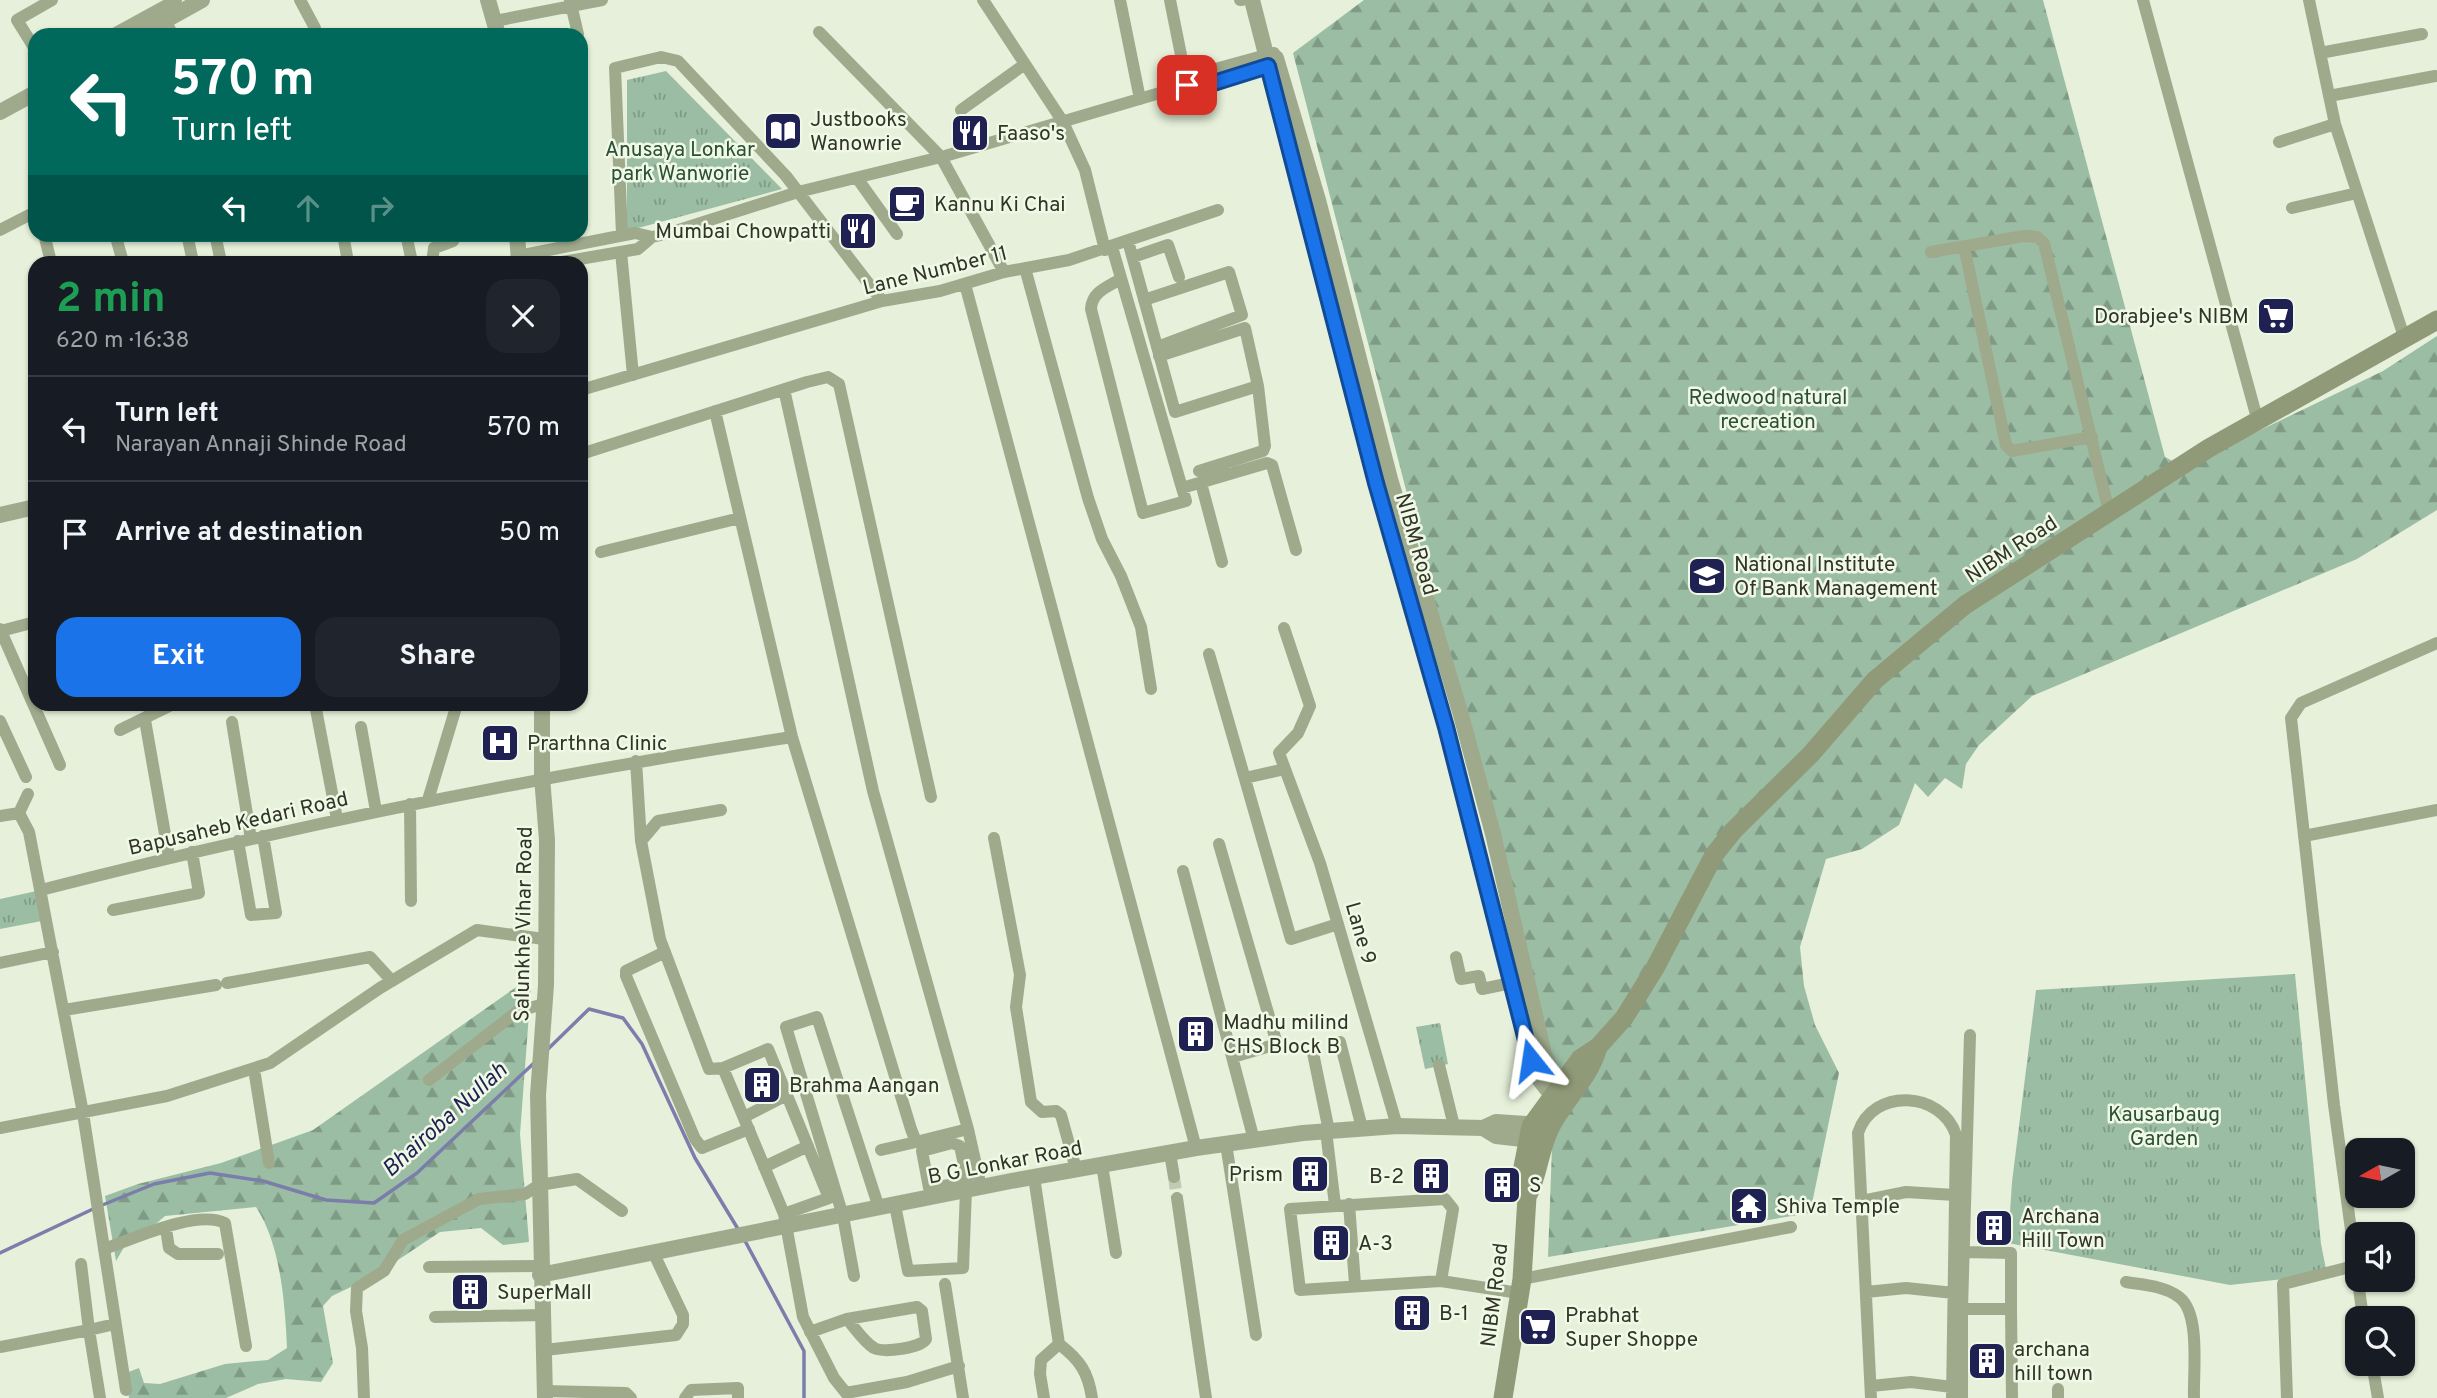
<!DOCTYPE html>
<html lang="en">
<head>
<meta charset="utf-8">
<style>
	body { margin:0; font-family:Overpass,sans-serif; background:#20242c; color:#f1f3f6; height:100vh; display:flex; flex-direction:column; font-size:26px; white-space:nowrap }
	* { box-sizing:border-box; margin:0 }
	p { font-size:23px; color:#9ea1a6 }
	.icon { flex:none; width:38px; height:38px; fill:none; stroke:currentColor; stroke-width:2; stroke-linecap:round; stroke-linejoin:round }
	.map { position:relative; flex:1; overflow:hidden }
	.side { position:absolute; left:28px; top:256px; width:560px; height:455px; display:flex; flex-direction:column; background:#171b24; border-radius:21px; box-shadow:0 2px 5px #0004 }
	.side>* { flex:none }
	.hud { position:absolute; left:28px; top:28px; width:560px; height:214px; border-radius:21px; box-shadow:0 2px 5px #0004; background:#00695c; color:#fff; overflow:hidden }
	.needle { width:46px; rotate:261deg }
	.tools { position:absolute; left:2345px; top:1138px; display:grid; gap:14px }
	.tools a { display:grid; place-items:center; width:70px; height:70px; border-radius:14px; background:#171b24; box-shadow:0 2px 5px #0004; font-size:35px }
	.pin { position:absolute; display:grid; place-items:center; width:60px; height:60px; color:#fff; margin:-30px; border-radius:14px; box-shadow:0 4px 10px #0006 }
	.me { position:absolute; width:77px; margin:-38px; rotate:345deg; stroke-linejoin:round; filter:drop-shadow(0 0 5px #0008) }
	.turn { display:flex; align-items:center; gap:24px; height:147px; padding:0 28px; font-size:32px }
	.turn .icon { width:91px; height:91px; stroke-width:2.5 }
	.turn b { display:block; font-size:49px; line-height:60px }
	.lanes { display:flex; align-items:center; height:66px; padding:0 28px; background:#0003; justify-content:center; gap:35px; direction:ltr }
	.lanes .off { opacity:.35 }
	.round { display:grid; place-items:center; flex:none; width:74px; height:74px; border-radius:21px; background:#20242c }
	.overview { display:flex; align-items:center; justify-content:space-between; height:119px; padding:0 28px }
	h1 { font-size:42px; font-weight:700; line-height:52px; color:#1e9e55 }
	.action { display:flex; gap:14px; margin-top:auto; padding:14px 28px }
	.action a { flex:1; height:80px; border-radius:21px; background:#1a73e8; color:#fff; font-size:28px; font-weight:700; line-height:80px; text-align:center }
	.action a+a { background:#20242c; color:#f1f3f6 }
	ul { padding:0; list-style:none }
	li { display:flex; align-items:center; gap:21px; height:105px; padding:0 28px; border-top:2px solid #363941 }
	li div { flex:1 }
	li b { display:block; font-size:26px }
	li em { font-style:normal }
	.map>svg:first-child { display:block }
</style>
</head>
<body>
<div class="map">
<svg width="2437" height="1398" viewBox="0 0 2437 1398">
	<defs>
		<pattern id="forest-firs" width="22" height="20" patternUnits="userSpaceOnUse" patternTransform="scale(1.75)"><rect width="22" height="20" fill="#9bbda3"/><path d="M5 1l3.5 6h-7zM16 11l3.5 6h-7z" fill="#7f9a85"/></pattern>
		<pattern id="park-tufts" width="24" height="20" patternUnits="userSpaceOnUse" patternTransform="scale(1.75)"><rect width="24" height="20" fill="#9bbda3"/><path d="M3 7l-1-3M5 7V3M7 7l1-3M15 17l-1-3M17 17v-4M19 17l1-3" fill="none" stroke="#7f9a85"/></pattern>
	</defs>
	<rect width="100%" height="100%" fill="#e6f0da"/>
	<path fill="url(#forest-firs)" d="M1364 0H2043L2165 457 2184 467 2383 371 2437 336V510L2357 559 2032 696 1979 745 1966 764 1962 789 1945 778 1928 797 1915 783 1899 825 1862 849 1826 859 1800 947 1804 986 1815 1025 1839 1073 1810 1213 1548 1257 1555 1066 1293 53Z
		M522 983 531 987 520 1134 529 1242 503 1245 481 1228 440 1232 374 1276 332 1296 323 1306 333 1363 321 1382 286 1379 258 1384 226 1398H129L126 1373 139 1368 144 1383 160 1384 225 1364 268 1360 287 1348C285 1304 281 1245 256 1207L165 1216 138 1239 127 1242 116 1261 105 1196 138 1184 221 1163 313 1130Z"/>
	<path fill="url(#park-tufts)" d="M666 71 782 189 627 231V80Z
		M41 890 47 920 0 929V899Z
		M2295 974 2321 1244 2327 1274 2230 1285 2008 1243 2012 1182 2036 990Z
		M1440 1023 1448 1064 1425 1069 1416 1027Z"/>
	<g fill="none" stroke-linecap="round" stroke-linejoin="round">
		<path stroke="#7b7dab" stroke-width="3.5" d="M547 1050 589 1009 623 1018 642 1044 695 1158 738 1229
			M100 1206 154 1184 210 1173 263 1181 326 1200 374 1203 417 1173 534 1063
			M744 1239 804 1351V1398
			M0 1253 93 1209"/>
		<path stroke="#c2cab6" stroke-width="12" stroke-dasharray="12 6" stroke-linecap="butt" d="M1174 1177 1177 1198"/>
		<path stroke="#9faa8d" stroke-width="12" d="M300 0 315 28
			M570 0 578 34
			M983 0 1063 122 1085 170 1105 250
			M1120 0 1140 99
			M1170 0 1187 85
			M1240 0H1242
			M2143 0 2258 422
			M2309 0 2335 124 2405 340
			M165 21 173 35
			M495 21 602 0
			M819 32 941 157 1004 272
			M112 35 176 0
			M35 49 17 20 52 0
			M2320 53 2422 34
			M1187 85 1197 74 1274 53
			M2329 96 2435 76
			M961 110 1025 64
			M2279 142 2335 124
			M857 178 897 234
			M2292 208 2357 193
			M0 230 35 212
			M115 234 123 262
			M187 234 193 262
			M215 234 221 262
			M343 234 348 262
			M406 234 412 262
			M622 235 615 68 661 57 678 61 786 176 882 301
			M45 238 51 262
			M1128 241 1175 412 1258 386 1265 446 1263 451 1199 471
			M1964 246 2006 445 2012 451 2092 437
			M1112 247 1182 488 1267 463 1272 465 1296 550
			M621 252 633 375
			M1931 252 2024 236 2037 237 2044 243 2109 512
			M518 256 635 233 652 237 666 234 798 192 945 156 1187 85 1201 87 1274 64
			M1133 257 1168 245 1179 277
			M432 262 434 248 453 241 457 234
			M562 262 638 249 652 237
			M1025 268 1088 498 1102 539 1121 576 1141 627 1151 689
			M1121 279C1107 287 1092 292 1091 309L1143 513 1186 501 1182 488
			M965 284 1196 1148
			M1144 300 1229 272 1242 315 1157 347
			M1159 356 1245 328 1258 386
			M784 389 873 791 968 1129
			M581 390 882 301 940 291 1004 272 1069 260 1218 210
			M715 411 792 737 911 1129 916 1142 968 1129 981 1187
			M581 454 807 382 828 377 839 384 931 797
			M1201 483 1222 562
			M601 552 740 518
			M1284 628 1310 706 1298 733 1279 753 1320 863 1397 1126
			M0 629 60 765
			M1 631 35 622
			M1209 654 1291 939 1338 924
			M315 704 337 819
			M145 720 169 857
			M0 721 26 777
			M232 722 251 839
			M361 727 376 811
			M120 730 169 706 168 704
			M636 761 641 841 660 939 709 1069 723 1068 784 1214 803 1317 834 1378 846 1393 907 1382 959 1366
			M1245 778 1285 769
			M428 800 457 704
			M410 804 411 901
			M19 813 28 794
			M0 816 19 813 29 832 83 1113 126 1390
			M2304 836 2437 810
			M994 838 1020 975 1016 1007 1031 1102 1042 1112 1056 1111 1061 1115 1076 1169
			M238 841 251 915 276 913 263 836
			M641 841 658 821 721 810
			M1219 844 1277 1044 1233 1057
			M1183 871 1254 1140
			M41 890C289 826 539 776 792 737
			M113 910 199 893 192 852
			M665 952 626 971V976L695 1139 702 1148 749 1129
			M1456 957 1461 979 1479 976 1482 989 1511 983
			M0 963 53 952
			M227 983 370 957 392 981
			M64 1010 216 985
			M1970 1035 1962 1309H2011L2012 1398
			M1340 1042 1362 1128
			M1313 1053 1329 1131
			M1439 1065 1454 1126
			M723 1068 768 1049 829 1198 784 1214
			M254 1069 269 1163
			M429 1080 518 1011 544 1004
			M744 1117 787 1095
			M0 1128 167 1096 270 1063 380 988 477 930 544 939
			M1326 1131 1335 1205
			M1226 1144 1256 1335
			M881 1150 916 1142
			M1170 1153 1174 1177
			M1102 1165 1116 1253
			M764 1167 808 1146
			M1034 1177 1059 1344C1080 1360 1088 1372 1092 1398
			M950 1185 967 1179 960 1146 952 1143 922 1151 929 1188 950 1185 952 1193
			M1177 1198 1206 1398
			M1862 1201 1906 1192 1955 1195
			M1349 1204 1355 1284
			M895 1205 908 1271 963 1268 966 1190
			M166 1229 169 1248 178 1254H218
			M104 1249C133 1239 197 1209 225 1223L246 1346
			M1964 1252 2011 1253V1309
			M429 1267 540 1266
			M854 1276 843 1216 786 1027 817 1017 879 1208
			M1522 1279 1791 1227
			M1441 1281 1453 1209 1445 1199 1290 1209 1300 1290 1441 1281 1519 1293
			M2126 1282C2144 1285 2165 1286 2179 1297 2201 1313 2193 1373 2194 1398
			M945 1284 963 1398
			M1866 1292 1906 1288 1954 1293
			M435 1317 543 1315
			M2363 1318 2334 1105 2291 718 2301 703 2437 643
			M810 1332 847 1319 917 1307 922 1311 926 1339C921 1348 884 1353 874 1348 864 1342 855 1328 847 1319
			M0 1347 89 1330 81 1264
			M545 1350 676 1335 683 1324V1315L654 1254
			M2372 1363 2378 1398
			M1871 1386 1911 1382 1952 1387
			M545 1391 626 1393 631 1398
			M100 1398 89 1330 115 1324
			M364 1398 362 1348 356 1311 357 1288 384 1271 403 1240 479 1199 525 1194 539 1185 577 1179 622 1211
			M685 1398 691 1390 738 1388V1398
			M1044 1398 1040 1374 1041 1360 1059 1344
			M1871 1398 1858 1133C1873 1087 1942 1091 1956 1135L1952 1398
			M1962 1398V1309
			M2058 1398V1389
			M2287 1398 2283 1284 2354 1266"/>
		<path stroke="#9faa8d" stroke-width="16" d="M488 0 498 35
			M1252 0 1376 483 1446 727 1531 1060 1539 1079 1559 1104
			M139 35 202 0
			M1276 58 1318 200 1390 479 1461 715 1493 834 1544 1054 1553 1074 1569 1091
			M0 112 35 93
			M517 234 519 262
			M0 515 35 507
			M542 704V777L547 840 546 985 538 1095 545 1398
			M1483 1128 1496 1136 1541 1141
			M540 1275 1011 1181 1196 1148 1303 1133 1397 1126 1483 1128 1496 1122 1541 1125"/>
		<path stroke="#919a78" stroke-width="19" d="M1527 1197C1538 1176 1539 1152 1549 1130 1563 1100 1589 1080 1598 1047
			M1503 1398 1522 1279 1527 1197 1521 1177 1531 1126 1580 1059 1598 1047 1624 1018 1655 968 1714 855 1733 831 1811 754 1875 680 1965 605 2209 448 2437 320"/>
	</g>
	<g fill="none" stroke-linecap="round" stroke-linejoin="round">
		<defs>
			<path id="route" d="M1187 85 1201 87 1268 66 1376 483 1446 727 1531 1060"/>
		</defs>
		<use href="#route" stroke="#114b97" stroke-width="18"/>
		<use href="#route" stroke="#1a73e8" stroke-width="12"/>
	</g>
	<defs>
		<symbol id="library-square" viewBox="-11 -11 22 22"><rect x="-9" y="-9" width="18" height="18" rx="4" fill="#1f2152" stroke="#f0f8e6"/><path d="M-6-4Q-3-5.5-.7-3.5V5Q-3 3-6 4ZM6-4Q3-5.5 .7-3.5V5Q3 3 6 4Z" fill="#fff"/></symbol>
		<symbol id="restaurant-square" viewBox="-11 -11 22 22"><rect x="-9" y="-9" width="18" height="18" rx="4" fill="#1f2152" stroke="#f0f8e6"/><path d="M-5-6h1v4h1v-4h1v4h1v-4h1v5L-1.5 .5V6h-2V.5L-5-1ZM5-6V6H3V1.5H1.5Q1.5-4 5-6Z" fill="#fff"/></symbol>
		<symbol id="cafe-square" viewBox="-11 -11 22 22"><rect x="-9" y="-9" width="18" height="18" rx="4" fill="#1f2152" stroke="#f0f8e6"/><path d="M-5.5-4.5H6V0H3Q3 3.5 0 3.5H-2.5Q-5.5 3.5-5.5 0ZM3-3.2v2h1.7v-2ZM-6 4.5H4V6H-6Z" fill="#fff"/></symbol>
		<symbol id="supermarket-square" viewBox="-11 -11 22 22"><rect x="-9" y="-9" width="18" height="18" rx="4" fill="#1f2152" stroke="#f0f8e6"/><path d="M-6-5.5h2.5l.6 2H6L4.5 2H-2.5L-4.4-4H-6ZM-1.5 3.2a1.3 1.3 0 1 0 .1 0ZM3 3.2a1.3 1.3 0 1 0 .1 0Z" fill="#fff"/></symbol>
		<symbol id="university-square" viewBox="-11 -11 22 22"><rect x="-9" y="-9" width="18" height="18" rx="4" fill="#1f2152" stroke="#f0f8e6"/><path d="M0-5L7-2L0 1L-7-2ZM-4 1L0 2.5L4 1V4Q0 6-4 4Z" fill="#fff"/></symbol>
		<symbol id="hospital-square" viewBox="-11 -11 22 22"><rect x="-9" y="-9" width="18" height="18" rx="4" fill="#1f2152" stroke="#f0f8e6"/><path d="M-5-5h3v3.5h4V-5h3V5h-3V1.5h-4V5h-3Z" fill="#fff"/></symbol>
		<symbol id="building-square" viewBox="-11 -11 22 22"><rect x="-9" y="-9" width="18" height="18" rx="4" fill="#1f2152" stroke="#f0f8e6"/><path d="M-4-6H4V6H1V3H-1V6H-4ZM-2.5-4.3h1.7v1.8h-1.7ZM.8-4.3h1.7v1.8H.8ZM-2.5-1h1.7V.8h-1.7ZM.8-1h1.7V.8H.8Z" fill="#fff"/></symbol>
		<symbol id="temple-square" viewBox="-11 -11 22 22"><rect x="-9" y="-9" width="18" height="18" rx="4" fill="#1f2152" stroke="#f0f8e6"/><path d="M0-6L5-2H3V0L6.5 2.5H4V6H1.5V3h-3V6H-4V2.5H-6.5L-3 0V-2H-5Z" fill="#fff"/></symbol>
	</defs>
	<g fill-rule="evenodd">
		<use href="#library-square" x="761" y="109" width="44" height="44"/>
		<use href="#restaurant-square" x="948" y="111" width="44" height="44"/>
		<use href="#cafe-square" x="885" y="182" width="44" height="44"/>
		<use href="#restaurant-square" x="836" y="209" width="44" height="44"/>
		<use href="#supermarket-square" x="2254" y="294" width="44" height="44"/>
		<use href="#university-square" x="1685" y="554" width="44" height="44"/>
		<use href="#hospital-square" x="478" y="721" width="44" height="44"/>
		<use href="#building-square" x="1174" y="1012" width="44" height="44"/>
		<use href="#building-square" x="740" y="1063" width="44" height="44"/>
		<use href="#building-square" x="1288" y="1152" width="44" height="44"/>
		<use href="#building-square" x="1409" y="1154" width="44" height="44"/>
		<use href="#building-square" x="1480" y="1163" width="44" height="44"/>
		<use href="#temple-square" x="1727" y="1184" width="44" height="44"/>
		<use href="#building-square" x="1972" y="1206" width="44" height="44"/>
		<use href="#building-square" x="1309" y="1221" width="44" height="44"/>
		<use href="#building-square" x="448" y="1270" width="44" height="44"/>
		<use href="#building-square" x="1390" y="1291" width="44" height="44"/>
		<use href="#supermarket-square" x="1516" y="1305" width="44" height="44"/>
		<use href="#building-square" x="1965" y="1339" width="44" height="44"/>
	</g>
	<g text-anchor="middle" stroke-width="5" stroke-linejoin="round" paint-order="stroke">
		<g font-size="21" fill="#313427" stroke="#f0f8e6" text-anchor="start">
			<text x="810" y="126">Justbooks<tspan x="810" dy="24">Wanowrie</tspan></text>
			<text x="997" y="140">Faaso's</text>
			<text x="934" y="211">Kannu Ki Chai</text>
			<text x="831" y="238" text-anchor="end">Mumbai Chowpatti</text>
			<text x="2249" y="323" text-anchor="end">Dorabjee's NIBM</text>
			<text x="1734" y="571">National Institute<tspan x="1734" dy="24">Of Bank Management</tspan></text>
			<text x="527" y="750">Prarthna Clinic</text>
			<text x="1223" y="1029">Madhu milind<tspan x="1223" dy="24">CHS Block B</tspan></text>
			<text x="789" y="1092">Brahma Aangan</text>
			<text x="1283" y="1181" text-anchor="end">Prism</text>
			<text x="1404" y="1183" text-anchor="end">B-2</text>
			<text x="1529" y="1192">S</text>
			<text x="1776" y="1213">Shiva Temple</text>
			<text x="2021" y="1223">Archana<tspan x="2021" dy="24">Hill Town</tspan></text>
			<text x="1358" y="1250">A-3</text>
			<text x="497" y="1299">SuperMall</text>
			<text x="1439" y="1320">B-1</text>
			<text x="1565" y="1322">Prabhat<tspan x="1565" dy="24">Super Shoppe</tspan></text>
			<text x="2014" y="1356">archana<tspan x="2014" dy="24">hill town</tspan></text>
		</g>
		<g font-size="21" fill="#2c5036" stroke="#f0f8e6">
			<text x="680" y="156">Anusaya Lonkar<tspan x="680" dy="24">park Wanworie</tspan></text>
			<text x="1768" y="404">Redwood natural<tspan x="1768" dy="24">recreation</tspan></text>
			<text x="2164" y="1121">Kausarbaug<tspan x="2164" dy="24">Garden</tspan></text>
		</g>
		<g font-size="21" fill="#313427" stroke="#f0f8e6">
			<text transform="translate(935 270) rotate(-14)" y="7">Lane Number 11</text>
			<text transform="translate(1417 544) rotate(74)" y="7">NIBM Road</text>
			<text transform="translate(2011 549) rotate(-33)" y="7">NIBM Road</text>
			<text transform="translate(238 823) rotate(-13)" y="7">Bapusaheb Kedari Road</text>
			<text transform="translate(523 924) rotate(-89)" y="7">Salunkhe Vihar Road</text>
			<text transform="translate(1361 933) rotate(74)" y="7">Lane 9</text>
			<text transform="translate(1005 1162) rotate(-11)" y="7">B G Lonkar Road</text>
			<text transform="translate(1494 1295) rotate(-83)" y="7">NIBM Road</text>
		</g>
		<g font-size="23" font-style="italic" fill="#1f2152" stroke="#f0f8e6">
			<text transform="translate(444 1119) rotate(-42)" y="8">Bhairoba Nullah</text>
		</g>
	</g>
</svg>
<div class="tools">
<a><svg class="needle" viewBox="-14 -14 28 28"><path d="M0-13l5 13h-10z" fill="#e53935"/><path d="M0 13l5-13h-10z" fill="#9ea1a6"/></svg></a>
<a><svg class="icon" aria-label="sound" viewBox="0 0 24 24"><path d="M4 9h4l5-4v14l-5-4H4zM17 9q2 3 0 6"/></svg></a>
<a><svg class="icon" aria-label="search" viewBox="0 0 24 24"><circle cx="10" cy="10" r="6"/><path d="M15 15l6 6"/></svg></a>
</div>
<div class="pin" style="left:1187px;top:85px;background:#d93025"><svg class="icon" aria-label="arrive" viewBox="0 0 24 24"><path d="M6 21V4h12l-3 4 3 4H6"/></svg></div>
<svg class="me" style="left:1531px;top:1060px" viewBox="-20 -20 40 40"><path d="M0-17L14 15 0 8-14 15z" fill="#1a73e8" stroke="#fff" stroke-width="4"/></svg>
<div class="hud">
<div class="turn"><svg class="icon" aria-label="left" viewBox="0 0 24 24"><path d="M17 20v-9H6M10 6l-5 5 5 5"/></svg><div><b>570 m</b>Turn left</div></div>
<div class="lanes"><svg class="icon" aria-label="left" viewBox="0 0 24 24"><path d="M17 20v-9H6M10 6l-5 5 5 5"/></svg><svg class="icon off" aria-label="ahead" viewBox="0 0 24 24"><path d="M12 20V5M6 11l6-6 6 6"/></svg><svg class="icon off" aria-label="right" viewBox="0 0 24 24"><path d="M7 20v-9h11M14 6l5 5-5 5"/></svg></div>
</div>
<section class="side">
<div class="overview"><div><h1>2 min</h1><p>620 m · 16:38</p></div><a class="round"><svg class="icon" aria-label="close" viewBox="0 0 24 24"><path d="M6 6l12 12M18 6L6 18"/></svg></a></div>
<ul>
<li><svg class="icon" aria-label="left" viewBox="0 0 24 24"><path d="M17 20v-9H6M10 6l-5 5 5 5"/></svg><div><b>Turn left</b><p>Narayan Annaji Shinde Road</p></div><em>570 m</em></li>
<li><svg class="icon" aria-label="arrive" viewBox="0 0 24 24"><path d="M6 21V4h12l-3 4 3 4H6"/></svg><div><b>Arrive at destination</b></div><em>50 m</em></li>
</ul>
<div class="action"><a>Exit</a><a>Share</a></div>
</section>
</div>
</body>
</html>
